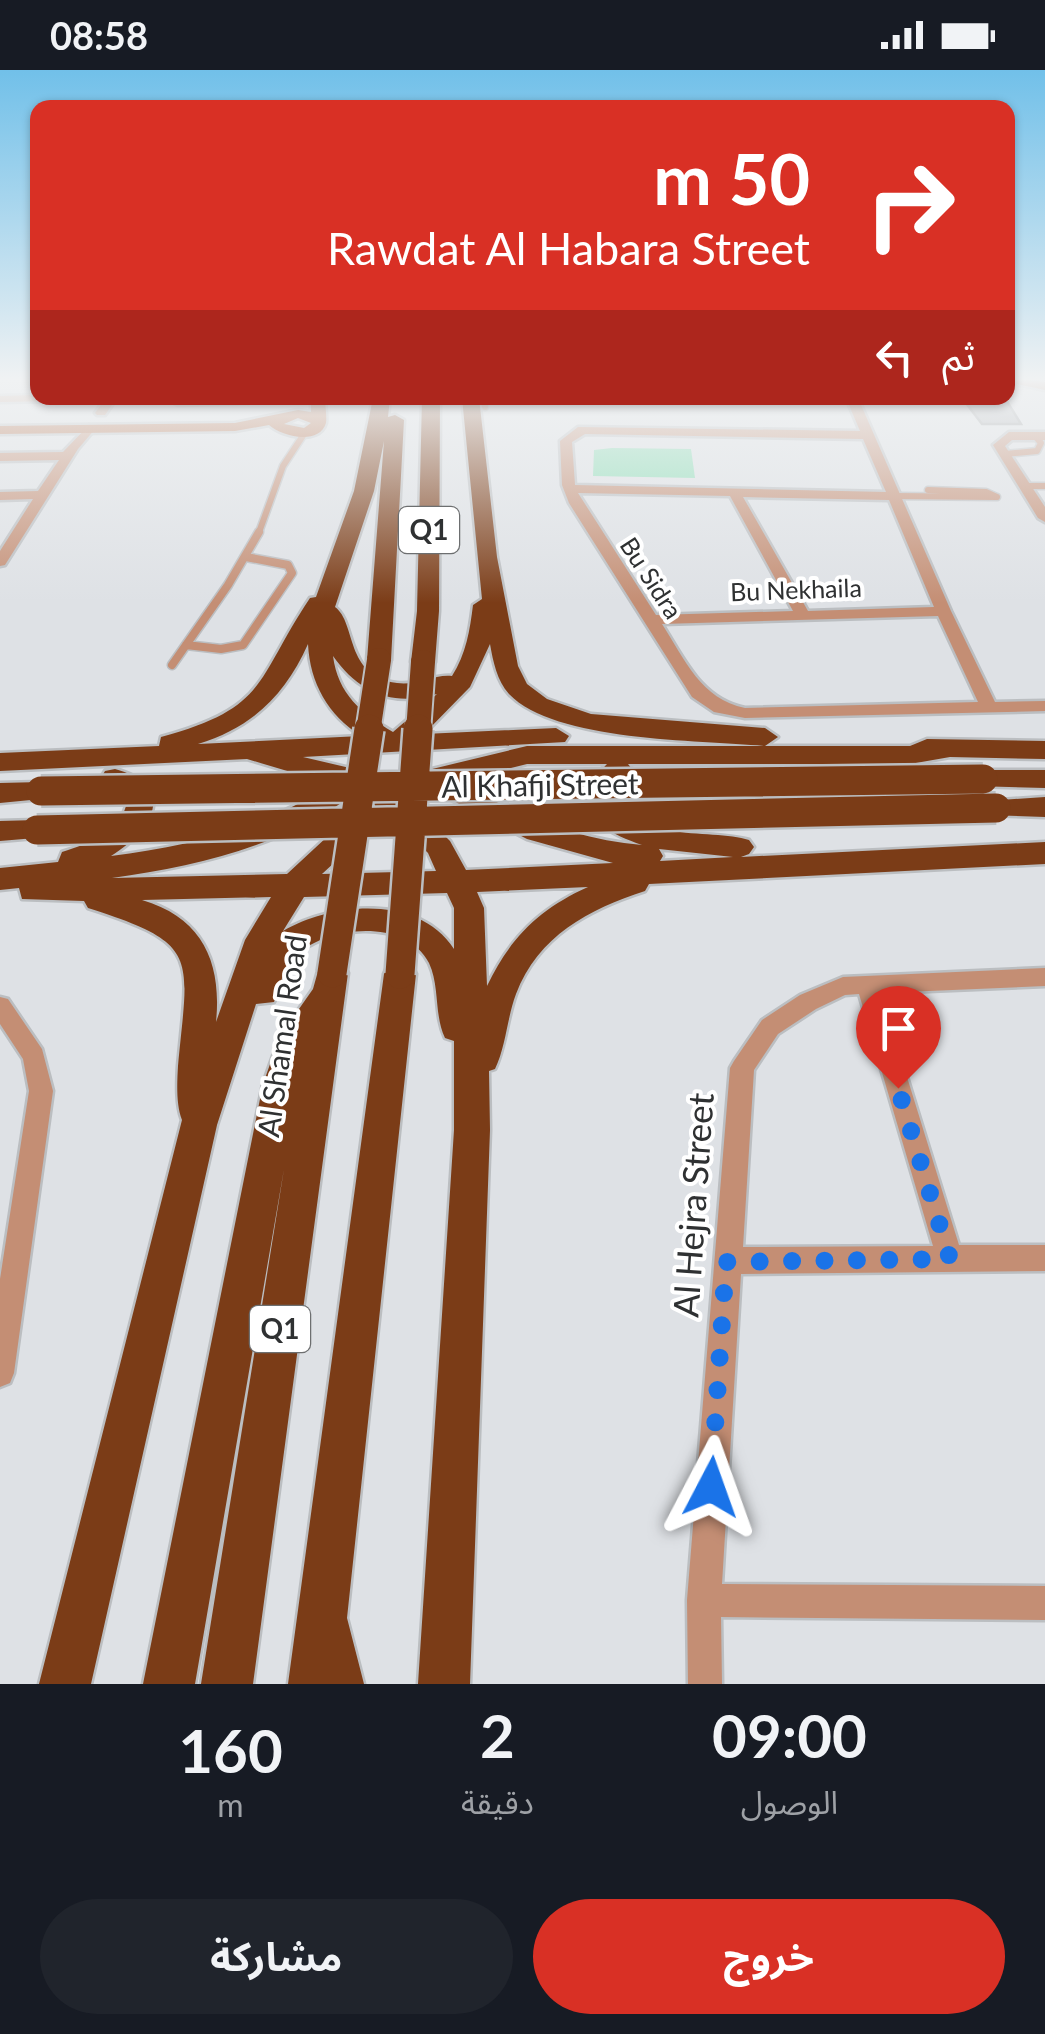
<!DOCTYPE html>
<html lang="ar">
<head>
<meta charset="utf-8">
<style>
	body { margin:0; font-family:Lato,"Noto Sans Arabic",sans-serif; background:#20242c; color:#f1f3f6; direction:rtl; height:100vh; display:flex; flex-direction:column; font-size:38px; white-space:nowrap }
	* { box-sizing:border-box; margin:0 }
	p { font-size:32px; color:#9ea1a6 }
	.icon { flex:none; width:55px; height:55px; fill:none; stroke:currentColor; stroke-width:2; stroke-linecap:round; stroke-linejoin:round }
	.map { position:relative; height:1614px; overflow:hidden; direction:ltr }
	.side { display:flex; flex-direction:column; background:#171b24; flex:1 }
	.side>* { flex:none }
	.guide { position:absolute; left:30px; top:30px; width:985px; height:305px; border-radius:20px; box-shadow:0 2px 8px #0004; direction:rtl; background:#d93025; color:#fff; overflow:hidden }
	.pin { position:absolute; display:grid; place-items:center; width:85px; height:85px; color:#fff; margin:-102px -42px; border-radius:50% 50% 50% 0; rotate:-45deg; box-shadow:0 0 10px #0007 }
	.pin .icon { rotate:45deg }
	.me { position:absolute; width:110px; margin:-55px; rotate:4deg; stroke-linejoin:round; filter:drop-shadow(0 0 8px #0008) }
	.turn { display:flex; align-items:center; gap:35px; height:210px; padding:0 40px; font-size:45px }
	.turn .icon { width:130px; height:130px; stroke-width:2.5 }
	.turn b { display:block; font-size:70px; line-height:85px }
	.then { display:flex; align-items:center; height:95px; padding:0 40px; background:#0003; gap:20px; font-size:38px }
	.eta { display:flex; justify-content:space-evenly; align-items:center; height:170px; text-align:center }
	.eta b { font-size:60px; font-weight:700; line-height:70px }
	.button { display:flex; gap:20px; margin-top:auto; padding:20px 40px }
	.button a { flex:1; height:115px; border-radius:60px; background:#d93025; color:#fff; font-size:40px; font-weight:700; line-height:115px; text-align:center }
	.button a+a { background:#20242c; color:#f1f3f6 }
	.status { display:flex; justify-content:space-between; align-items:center; height:70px; padding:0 50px; background:#171b24; direction:ltr }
	.status svg { height:28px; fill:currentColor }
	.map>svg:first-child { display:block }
</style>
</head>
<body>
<div class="status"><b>08:58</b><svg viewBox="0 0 49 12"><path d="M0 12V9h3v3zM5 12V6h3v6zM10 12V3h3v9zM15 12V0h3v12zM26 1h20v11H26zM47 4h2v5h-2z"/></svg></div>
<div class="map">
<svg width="1045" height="1614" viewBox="0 0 1045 1614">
	<rect width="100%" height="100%" fill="#dee1e5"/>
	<path fill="#8addb5" d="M612 378 691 379 695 408 593 406 594 380Z"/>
	<path fill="#acafb3" stroke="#94979a" stroke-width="2.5" d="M962 328H1005L1021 354H982Z"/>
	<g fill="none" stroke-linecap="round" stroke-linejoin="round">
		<defs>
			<path id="lane-far1" d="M484 328 485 337
				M1005 384 1037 381 1041 373 1035 366
				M1025 416H1045
				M928 420 986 422 997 427
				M895 426 997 427
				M258 465 283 396 306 361"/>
			<path id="lane" d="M186 575 221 579 243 575 292 503 288 495 246 487
				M172 595 228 515 259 462"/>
			<path id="street" d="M38 325V328H62L56 331 0 332V326Z
				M106 328H117L105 345H97L95 343Z
				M245 328 249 329V333L178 335 172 332 178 329Z
				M846 328H858L951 541 995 632 1045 631V641L745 648 714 642 692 627 569 433 562 415 560 371 578 357 860 361ZM585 364 863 369 886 422 575 415 572 372ZM578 423 730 426 793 541 656 545ZM743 427 889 430 934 537 808 541ZM938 546 978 632 745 638C701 629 685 590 662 554Z
				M89 355 95 359 78 379 5 495 0 496V481L33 429 0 430V422L38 421 59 390 0 391V383L63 382Z
				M1045 362V370H1012L1005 376 1045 437V452L1038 448 993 375 1009 362Z
				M1045 898V916L881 923 959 1175H1045V1201L741 1204 722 1514 1045 1516V1550L721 1547 722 1614H688L687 1530 730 998 734 991 762 950 800 925 843 907ZM859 924 933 1176 743 1177 754 1000 778 964 816 939 845 925Z
				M0 927 8 929 42 979 53 1021 14 1303 10 1313 0 1317V1209L29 1021 23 989 0 954Z"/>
			<path id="secondary" d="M1008 307 1045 312V320L1008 312Z
				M311 328H325C325 335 327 346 326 353 319 376 281 366 269 355L235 361 0 364V356L235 353 298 340 311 342ZM298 348 311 353 304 358 284 354Z"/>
			<path id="highway" d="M373 328H390L388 347 395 345 404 350 391 590 388 595H370L367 590 384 371 374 421 335 537C357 553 344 606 397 613 417 616 434 604 452 606 466 584 470 560 473 535L482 529 462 328H479L497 487 518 596 527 614 547 629 591 644 765 658 778 667 765 676C700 670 555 672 509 624 497 611 493 591 490 574L470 617 424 664 556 658 569 666 565 672 303 687 367 702 370 710 393 721 424 701 527 676H910L927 669 1045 671V689L950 687 910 694H628L632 699 612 720C619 774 712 758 749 770L754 777 749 784 741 787 1045 772V794L649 814 645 821C589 839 538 866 516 924 507 948 506 976 495 999L489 1001 490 1060 470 1614H418L454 1060V971L445 968C434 945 440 917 429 893 405 846 322 856 292 889 282 900 280 919 274 932L256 934 217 1055 91 1614H39L182 1050C176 1035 177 1013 178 996 188 886 202 874 88 838L84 831 22 829 19 818 0 820V798L58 792 62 782C87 774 123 761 127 731L101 708 105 701 115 699C179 717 152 761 111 786 189 776 265 759 331 714L247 689 0 701V683L159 676 161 667C269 638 255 610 310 528L316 527 354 421ZM308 574C310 613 328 645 361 666L198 674C253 657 285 625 308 574ZM333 586C359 623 393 637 437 624L393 662C361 643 338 624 333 586ZM527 694H607L584 718C588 753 611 764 642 775 575 769 516 746 459 711ZM434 721 527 769 613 793 466 800 450 771 413 734ZM353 725 372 734 342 753 287 804 112 808C197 796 282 776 353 725ZM393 748 428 783 436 801 322 804 362 767ZM659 779 733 787 660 791 663 786ZM588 817C539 839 510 868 487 916L484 838 477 822ZM447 823 454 838V879C419 824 332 832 283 861L304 827ZM271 827 245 870 216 952C222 893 203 848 142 830Z
				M422 328H440L439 541 435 592 423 599 411 592 417 541Z
				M983 700H1045V718L973 716 969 709 973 702Z
				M41 712 51 714 55 721 51 728 0 733V713Z
				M1045 727V747L986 745 982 738 986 731Z
				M37 750 47 753 51 760 47 767 0 771V751Z
				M332 890 344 894 348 903 253 1614H201L284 1099 195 1614H143L263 1014 280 966 313 919 320 894Z
				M400 891 412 895 416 904 347 1548 364 1614H288L384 904 388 895Z"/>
		</defs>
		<use href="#lane-far1" stroke="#bbbec1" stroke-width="9"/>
		<use href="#lane" stroke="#bbbec1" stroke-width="11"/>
		<use href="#street" stroke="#bbbec1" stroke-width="5"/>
		<use href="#secondary" stroke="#bbbec1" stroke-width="5"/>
		<use href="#highway" stroke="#bbbec1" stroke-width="5"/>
		<use href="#lane-far1" stroke="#c48e74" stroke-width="6"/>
		<use href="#lane" stroke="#c48e74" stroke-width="8"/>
		<use href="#street" fill="#c48e74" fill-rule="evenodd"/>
		<use href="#secondary" fill="#b1643b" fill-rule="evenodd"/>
		<use href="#highway" fill="#7b3c17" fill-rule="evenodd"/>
		<defs>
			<path id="highway-bridge-far1" d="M368 662 379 590
				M418 662 423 592"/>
			<path id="highway-bridge" d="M41 721 983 709
				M37 760 996 738
				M332 903 369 659
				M400 904 418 659"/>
		</defs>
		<use href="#highway-bridge-far1" stroke="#bbbec1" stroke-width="28" stroke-linecap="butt"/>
		<use href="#highway-bridge" stroke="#bbbec1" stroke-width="34" stroke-linecap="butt"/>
		<use href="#highway-bridge-far1" stroke="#7b3c17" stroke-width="24"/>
		<use href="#highway-bridge" stroke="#7b3c17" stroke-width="29"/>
	</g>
	<linearGradient id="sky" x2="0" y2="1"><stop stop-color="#71c0e9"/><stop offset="0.58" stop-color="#f0f2f3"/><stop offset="1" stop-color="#f0f2f3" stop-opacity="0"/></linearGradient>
	<rect width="1045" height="533" fill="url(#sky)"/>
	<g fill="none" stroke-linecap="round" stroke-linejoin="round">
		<path stroke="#1a73e8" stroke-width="18" stroke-dasharray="0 32.4" d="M711 1417 726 1192 950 1189 898 1018"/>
	</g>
	<g text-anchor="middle" stroke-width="8" stroke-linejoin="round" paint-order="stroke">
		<g font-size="25" fill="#2f3132" stroke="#fff">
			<text transform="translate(651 508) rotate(57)" y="9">Bu Sidra</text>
			<text transform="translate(796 520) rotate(-2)" y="9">Bu Nekhaila</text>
		</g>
		<g fill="#fff" stroke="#6d6f70" stroke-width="2.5">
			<rect x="399" y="437" width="60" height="46" rx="8"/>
			<rect x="250" y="1236" width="60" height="46" rx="8"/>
		</g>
		<g font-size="28" font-weight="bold" fill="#2f3132">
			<text x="429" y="470">Q1</text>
			<text x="280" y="1269">Q1</text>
		</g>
		<g font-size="30" fill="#2f3132" stroke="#fff">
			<text transform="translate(540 716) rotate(-1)" y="10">Al Khafji Street</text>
			<text transform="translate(283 966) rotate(-82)" y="10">Al Shamal Road</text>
		</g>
		<g font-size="35" fill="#2f3132" stroke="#fff">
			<text transform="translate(694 1135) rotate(-86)" y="12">Al Hejra Street</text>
		</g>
	</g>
</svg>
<div class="pin" style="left:898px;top:1018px;background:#d93025"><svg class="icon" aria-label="arrive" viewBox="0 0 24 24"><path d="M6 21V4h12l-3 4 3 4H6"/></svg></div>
<svg class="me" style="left:711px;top:1417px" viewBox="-20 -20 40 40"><path d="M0-17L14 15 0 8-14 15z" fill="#1a73e8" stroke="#fff" stroke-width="4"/></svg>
<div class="guide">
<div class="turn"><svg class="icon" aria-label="right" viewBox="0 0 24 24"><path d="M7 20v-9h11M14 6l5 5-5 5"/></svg><div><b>50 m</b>Rawdat Al Habara Street</div></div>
<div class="then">ثم<svg class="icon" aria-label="left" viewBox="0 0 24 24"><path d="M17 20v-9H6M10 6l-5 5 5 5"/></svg></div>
</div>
</div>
<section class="side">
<div class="eta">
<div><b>09:00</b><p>الوصول</p></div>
<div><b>2</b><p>دقيقة</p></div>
<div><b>160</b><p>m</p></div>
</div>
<div class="button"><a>خروج</a><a>مشاركة</a></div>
</section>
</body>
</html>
